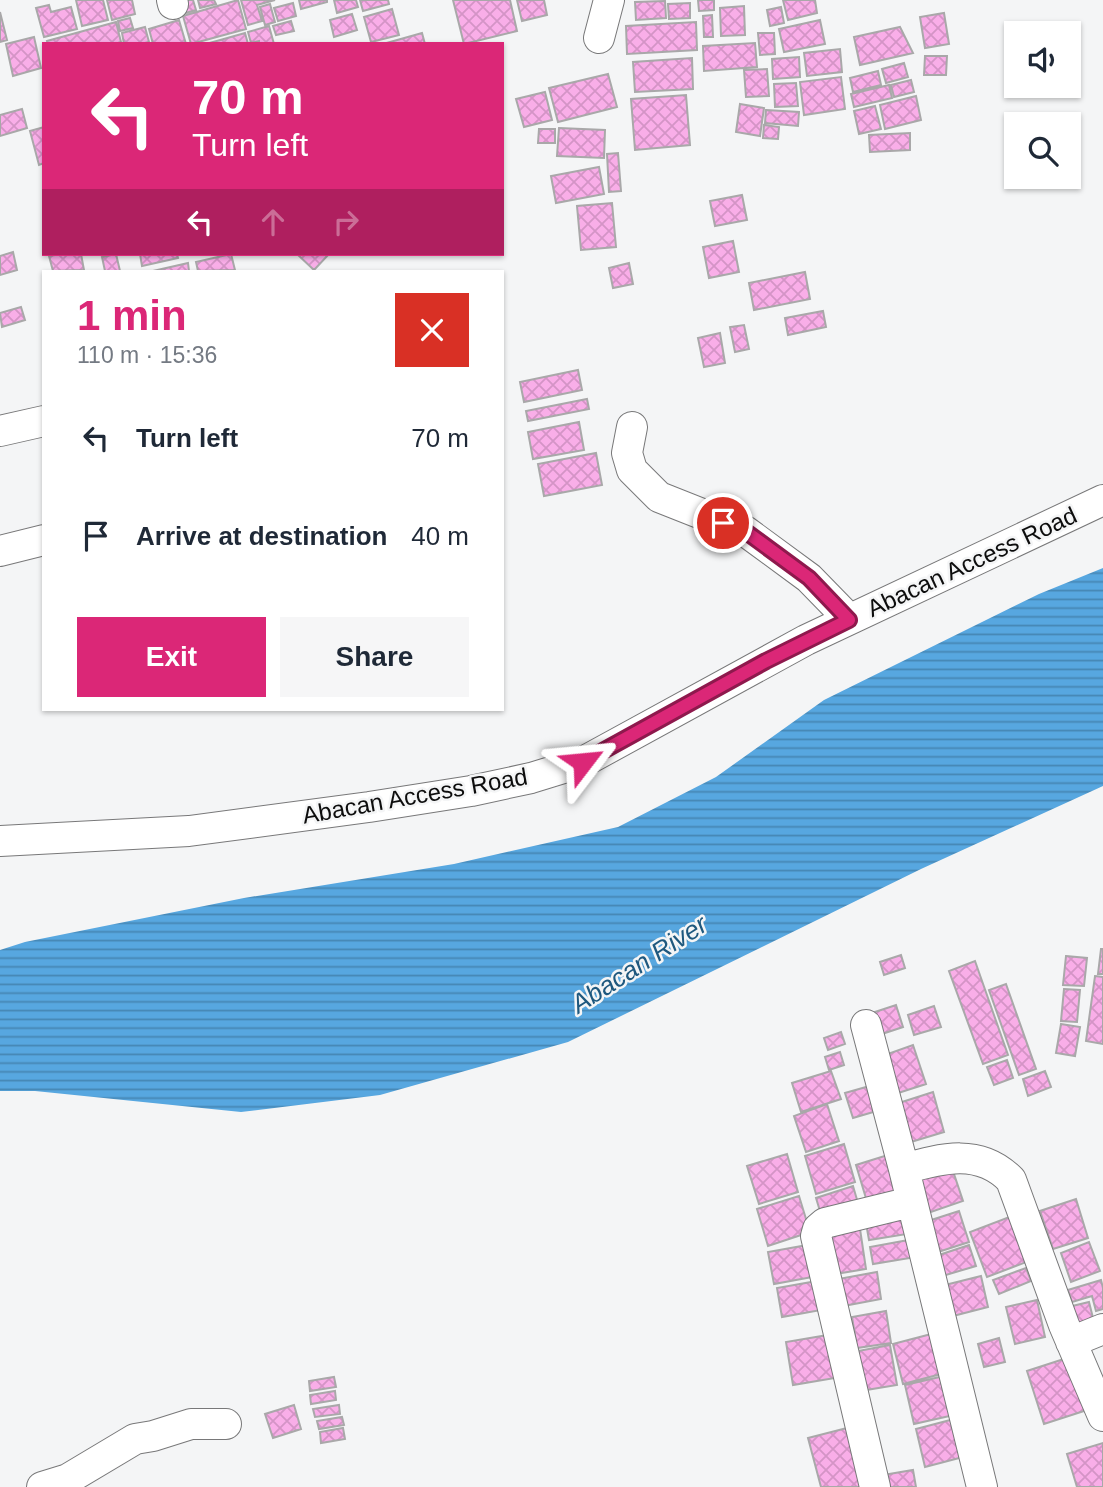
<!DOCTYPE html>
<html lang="en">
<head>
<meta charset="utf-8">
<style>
	body { margin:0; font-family:Arial,sans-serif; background:#f6f6f7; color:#1f2937; height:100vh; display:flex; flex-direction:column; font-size:26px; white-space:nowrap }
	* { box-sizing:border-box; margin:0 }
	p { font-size:23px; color:#747a83 }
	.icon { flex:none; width:38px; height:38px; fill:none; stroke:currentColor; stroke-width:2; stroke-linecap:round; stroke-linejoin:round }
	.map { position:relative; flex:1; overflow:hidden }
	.panel { position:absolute; left:42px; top:270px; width:462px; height:441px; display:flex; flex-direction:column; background:#fff; border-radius:0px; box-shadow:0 2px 5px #0004 }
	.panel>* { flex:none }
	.banner { position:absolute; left:42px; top:42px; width:462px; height:214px; border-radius:0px; box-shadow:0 2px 5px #0004; background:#db2777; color:#fff; overflow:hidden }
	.controls { position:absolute; left:1004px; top:21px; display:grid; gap:14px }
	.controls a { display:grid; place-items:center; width:77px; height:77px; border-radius:0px; background:#fff; box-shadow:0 2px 5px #0004; font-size:35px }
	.pin { position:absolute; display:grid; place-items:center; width:60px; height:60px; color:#fff; margin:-30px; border:4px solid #fff; border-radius:50%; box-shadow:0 2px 7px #0007 }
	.me { position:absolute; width:77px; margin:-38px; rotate:61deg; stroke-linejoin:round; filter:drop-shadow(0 0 5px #0008) }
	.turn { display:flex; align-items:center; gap:24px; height:147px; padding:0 35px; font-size:32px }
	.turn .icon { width:91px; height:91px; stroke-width:2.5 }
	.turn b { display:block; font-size:49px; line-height:60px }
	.lanes { display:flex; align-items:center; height:66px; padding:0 35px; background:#0003; justify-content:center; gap:35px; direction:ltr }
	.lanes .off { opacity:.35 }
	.round { display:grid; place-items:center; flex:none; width:74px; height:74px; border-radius:0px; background:#f6f6f7 }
	.summary { display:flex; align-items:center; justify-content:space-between; height:119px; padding:0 35px }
	h1 { font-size:42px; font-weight:700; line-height:52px; color:#db2777 }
	.button { display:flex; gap:14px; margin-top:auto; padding:14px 35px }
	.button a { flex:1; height:80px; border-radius:0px; background:#db2777; color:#fff; font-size:28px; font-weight:700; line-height:80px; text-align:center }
	.button a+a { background:#f6f6f7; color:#1f2937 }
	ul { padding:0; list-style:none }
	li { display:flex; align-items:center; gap:21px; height:98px; padding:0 35px }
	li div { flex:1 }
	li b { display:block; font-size:26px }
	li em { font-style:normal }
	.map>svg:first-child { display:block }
</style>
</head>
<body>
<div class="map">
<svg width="1103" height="1487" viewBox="0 0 1103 1487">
	<defs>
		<pattern id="water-rules" width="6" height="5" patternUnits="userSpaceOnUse" patternTransform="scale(1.75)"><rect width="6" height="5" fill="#57a7e0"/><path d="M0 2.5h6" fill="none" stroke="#4686b4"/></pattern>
		<pattern id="building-cross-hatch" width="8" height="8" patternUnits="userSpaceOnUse" patternTransform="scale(1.75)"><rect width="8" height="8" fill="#f9aee8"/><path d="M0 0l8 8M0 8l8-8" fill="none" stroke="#d494c6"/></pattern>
	</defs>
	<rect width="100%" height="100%" fill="#f4f5f6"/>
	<path fill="url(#water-rules)" d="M1103 568V786L921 869 568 1042 380 1095 241 1112 35 1091H0V950L25 942 244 898 454 864 618 827 716 777 824 700 1039 594Z"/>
	<path fill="url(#building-cross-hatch)" stroke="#a9a8a9" stroke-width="2" d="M76 0H103L108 20 82 26Z
		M107 0H132L135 14 112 20Z
		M179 0H193L196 10 182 14Z
		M198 0H214L216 4 200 8Z
		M238 0 246 29 191 44 183 16Z
		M241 0H275L257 5 262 21 248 25Z
		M299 0H327V2L301 9Z
		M334 0H356L358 7 337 13Z
		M360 0H388L389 4 363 11Z
		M453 0H510L517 31 464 44Z
		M517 0H544L547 15 522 21Z
		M698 0H714V10L699 11Z
		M783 0H815L817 13 788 20Z
		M665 1 666 18 636 20 635 2Z
		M293 3 296 16 278 21 274 8Z
		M690 3V18L669 19 668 4Z
		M270 4 275 22 265 25 260 7Z
		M49 5 51 12 71 7 77 29 44 37 36 8Z
		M744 6 745 35 721 36 720 8Z
		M781 7 784 23 770 26 767 10Z
		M392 9 399 35 371 42 364 17Z
		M0 12 7 40 0 42Z
		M944 13 949 44 925 48 920 17Z
		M352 14 357 30 334 37 330 20Z
		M712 15 713 37H704L703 16Z
		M130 18 133 28 120 31 118 21Z
		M179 20 186 44H153L149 29Z
		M820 20 825 44 784 52 779 29Z
		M291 21 294 31 276 35 273 26Z
		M116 22 121 42 115 44H48L47 41Z
		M696 22 697 50 627 54 626 26Z
		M269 26 274 44H259V41L251 43 248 32Z
		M145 27 149 42 141 44H124L122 33Z
		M900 27 913 53 860 65 854 37Z
		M245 33 248 44H206Z
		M422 33 425 44H383Z
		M758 33H774L775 54 760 55Z
		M34 37 41 68 13 76 6 44Z
		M755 43 757 67 704 71 703 46Z
		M840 49 842 72 807 76 804 53Z
		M925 56H947L946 75H924Z
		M799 57 800 77 773 79 772 59Z
		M692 58 693 89 635 92 633 62Z
		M904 63 908 77 886 83 882 69Z
		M767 69 769 96 746 97 744 70Z
		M878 71 881 85 853 92 850 78Z
		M608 74 617 107 558 122 549 88Z
		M841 77 845 109 804 115 800 82Z
		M911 80 914 92 894 97 891 85Z
		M796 83 798 106 775 107 774 84Z
		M889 85 892 98 854 107 851 94Z
		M545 92 552 120 524 127 516 99Z
		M686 95 690 145 635 150 631 99Z
		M916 96 921 120 885 129 880 105Z
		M740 104 764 108 760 136 736 132Z
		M875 106 881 129 859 134 854 111Z
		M22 109 27 128 0 136V115Z
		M766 110 799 112 798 126 765 123Z
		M764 125 779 127 778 139 763 138Z
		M44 127V163L39 165 30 131Z
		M559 128 605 130 604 158 557 156Z
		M539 129H555V143H538Z
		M910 133V150L870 152 869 135Z
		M618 153 621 191 609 192 607 154Z
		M599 167 604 194 556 203 551 176Z
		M742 195 747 220 715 226 710 201Z
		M612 203 616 247 581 250 577 206Z
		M733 241 739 272 709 278 703 247Z
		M13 252 17 270 0 275V256Z
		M61 254H81L84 270 53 271 49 256Z
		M116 254 120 271H105L102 257Z
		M140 254H177L178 258 142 266Z
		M231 254 235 270 198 271 196 262Z
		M297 254H329L314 270Z
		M188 263 189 271H153Z
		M629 263 633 284 613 288 609 268Z
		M805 272 810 299 754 310 749 283Z
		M21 307 25 320 2 327 0 313Z
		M823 311 826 327 788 335 785 318Z
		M744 325 749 349 735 352 730 327Z
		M720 333 725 363 704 367 698 338Z
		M578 370 582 390 524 402 520 382Z
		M587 399 589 409 528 421 526 411Z
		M579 422 584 450 533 459 528 432Z
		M596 453 602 485 544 496 538 464Z
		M1101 949H1103V974H1098Z
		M901 955 905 968 884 975 880 962Z
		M1066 956 1087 958 1084 986 1063 985Z
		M975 961 1008 1055 983 1064 949 971Z
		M1095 976 1103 977V1044L1086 1041Z
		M1006 984 1036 1069 1019 1075 989 990Z
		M1064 989 1080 990 1077 1022 1061 1021Z
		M896 1005 903 1027 876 1036 869 1014Z
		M934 1006 941 1027 914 1035 908 1015Z
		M1061 1024 1080 1027 1075 1056 1056 1053Z
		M841 1032 845 1044 828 1050 824 1038Z
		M913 1045 926 1084 892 1095 879 1057Z
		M840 1052 844 1065 829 1070 825 1057Z
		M1007 1060 1013 1078 994 1085 987 1067Z
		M831 1071 841 1099 801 1112 792 1083Z
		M1045 1071 1051 1087 1028 1096 1023 1079Z
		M873 1085 880 1110 853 1118 845 1093Z
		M933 1092 944 1132 911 1142 899 1103Z
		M827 1104 839 1141 806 1152 794 1116Z
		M844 1144 855 1182 816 1194 805 1156Z
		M787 1154 798 1192 759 1204 747 1166Z
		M891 1154 903 1194 868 1205 856 1165Z
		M950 1162 963 1201 928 1213 915 1174Z
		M853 1186 860 1210 823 1221 816 1198Z
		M799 1196 810 1232 768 1246 757 1209Z
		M1076 1199 1088 1238 1053 1249 1040 1211Z
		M959 1211 969 1242 932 1254 922 1223Z
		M1012 1216 1029 1261 987 1277 970 1232Z
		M905 1217 907 1234 869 1240 866 1223Z
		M860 1229 866 1269 829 1275 822 1235Z
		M914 1239 916 1257 873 1264 870 1247Z
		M1089 1242 1100 1271 1071 1282 1061 1253Z
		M813 1244 818 1276 774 1284 768 1252Z
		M969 1245 976 1266 939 1277 933 1257Z
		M1026 1268 1031 1281 999 1294 993 1280Z
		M877 1272 881 1299 838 1307 833 1280Z
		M981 1276 988 1307 953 1316 945 1285Z
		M1101 1280 1103 1288V1309L1096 1311 1092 1296 1072 1302 1068 1290Z
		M817 1281 821 1310 782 1317 777 1288Z
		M1037 1300 1045 1337 1015 1344 1006 1307Z
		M1089 1302 1095 1326 1074 1331 1068 1307Z
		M886 1311 891 1343 857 1348 852 1317Z
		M935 1333 945 1373 903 1384 893 1344Z
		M828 1335 835 1378 793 1385 786 1342Z
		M999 1338 1005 1362 984 1367 978 1344Z
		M890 1345 897 1385 860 1391 853 1352Z
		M1073 1356 1090 1409 1044 1424 1027 1371Z
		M944 1376 954 1415 914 1424 905 1385Z
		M334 1377 336 1387 310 1391 309 1381Z
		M335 1391 336 1400 311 1404 310 1395Z
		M294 1405 301 1429 273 1438 265 1414Z
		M339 1405 340 1414 315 1417 313 1409Z
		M342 1417 344 1425 319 1429 317 1421Z
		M954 1419 963 1457 925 1467 916 1429Z
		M343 1428 345 1439 321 1443 320 1432Z
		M847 1428 862 1487H821L808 1438Z
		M1103 1443V1487H1077L1067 1454Z
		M913 1470 916 1487H879L877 1476Z"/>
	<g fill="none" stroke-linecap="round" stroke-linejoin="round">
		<defs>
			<path id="minor" d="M172 0 173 4
				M599 38 609 0
				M632 427 627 453 632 470 659 497 745 531 809 578 849 619
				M0 431 44 421
				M0 551 44 540
				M0 841 189 831 369 807 471 791 531 778 583 762 806 640 1103 500
				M866 1025 904 1169 982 1487
				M904 1169C942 1158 980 1148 1011 1180L1064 1325 1103 1416
				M1071 1342 1103 1329
				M42 1487 68 1479 135 1439 153 1436 191 1424H226
				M875 1487 816 1236 818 1229 825 1223 911 1202"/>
		</defs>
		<use href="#minor" stroke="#787879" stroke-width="32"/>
		<use href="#minor" stroke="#fff" stroke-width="30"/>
	</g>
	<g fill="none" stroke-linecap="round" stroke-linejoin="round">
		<defs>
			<path id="route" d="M583 762 766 661 849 620 809 578 745 531 723 523"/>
		</defs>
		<use href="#route" stroke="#8e194d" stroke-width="18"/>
		<use href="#route" stroke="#db2777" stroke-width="12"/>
	</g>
	<g text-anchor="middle" stroke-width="5" stroke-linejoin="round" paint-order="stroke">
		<g font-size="24" fill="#0d0d0d" stroke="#f4f5f6">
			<text transform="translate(972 562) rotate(-25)" y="8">Abacan Access Road</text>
			<text transform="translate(415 796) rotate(-10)" y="8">Abacan Access Road</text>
		</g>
		<g font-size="26" font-style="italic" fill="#1e587e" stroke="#f4f5f6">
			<text transform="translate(639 964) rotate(-33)" y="9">Abacan River</text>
		</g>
	</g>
</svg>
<div class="controls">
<a><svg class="icon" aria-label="sound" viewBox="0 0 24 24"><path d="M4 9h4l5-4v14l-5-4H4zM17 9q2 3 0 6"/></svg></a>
<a><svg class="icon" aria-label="search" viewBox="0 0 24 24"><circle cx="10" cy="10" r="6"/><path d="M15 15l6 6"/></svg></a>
</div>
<div class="pin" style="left:723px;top:523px;background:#d93025"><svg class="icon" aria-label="arrive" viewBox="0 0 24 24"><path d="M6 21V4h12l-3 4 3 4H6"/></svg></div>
<svg class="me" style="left:583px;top:762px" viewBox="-20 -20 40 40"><path d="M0-17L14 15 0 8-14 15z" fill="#db2777" stroke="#fff" stroke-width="4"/></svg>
<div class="banner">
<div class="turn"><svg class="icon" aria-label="left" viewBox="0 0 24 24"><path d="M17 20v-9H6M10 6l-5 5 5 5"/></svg><div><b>70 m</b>Turn left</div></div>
<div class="lanes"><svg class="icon" aria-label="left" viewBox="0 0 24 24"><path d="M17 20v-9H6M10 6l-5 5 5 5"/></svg><svg class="icon off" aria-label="ahead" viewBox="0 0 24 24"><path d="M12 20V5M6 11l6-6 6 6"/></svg><svg class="icon off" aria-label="right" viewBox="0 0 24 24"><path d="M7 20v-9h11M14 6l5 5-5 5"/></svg></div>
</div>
<section class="panel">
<div class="summary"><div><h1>1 min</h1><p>110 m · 15:36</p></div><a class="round" style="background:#d93025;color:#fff"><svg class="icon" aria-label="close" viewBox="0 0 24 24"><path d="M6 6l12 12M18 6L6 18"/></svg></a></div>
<ul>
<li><svg class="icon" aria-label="left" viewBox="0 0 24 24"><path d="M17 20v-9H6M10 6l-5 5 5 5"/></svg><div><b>Turn left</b></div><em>70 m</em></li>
<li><svg class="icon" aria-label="arrive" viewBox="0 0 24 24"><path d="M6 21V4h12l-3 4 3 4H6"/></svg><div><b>Arrive at destination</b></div><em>40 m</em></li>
</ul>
<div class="button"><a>Exit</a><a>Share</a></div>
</section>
</div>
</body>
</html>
